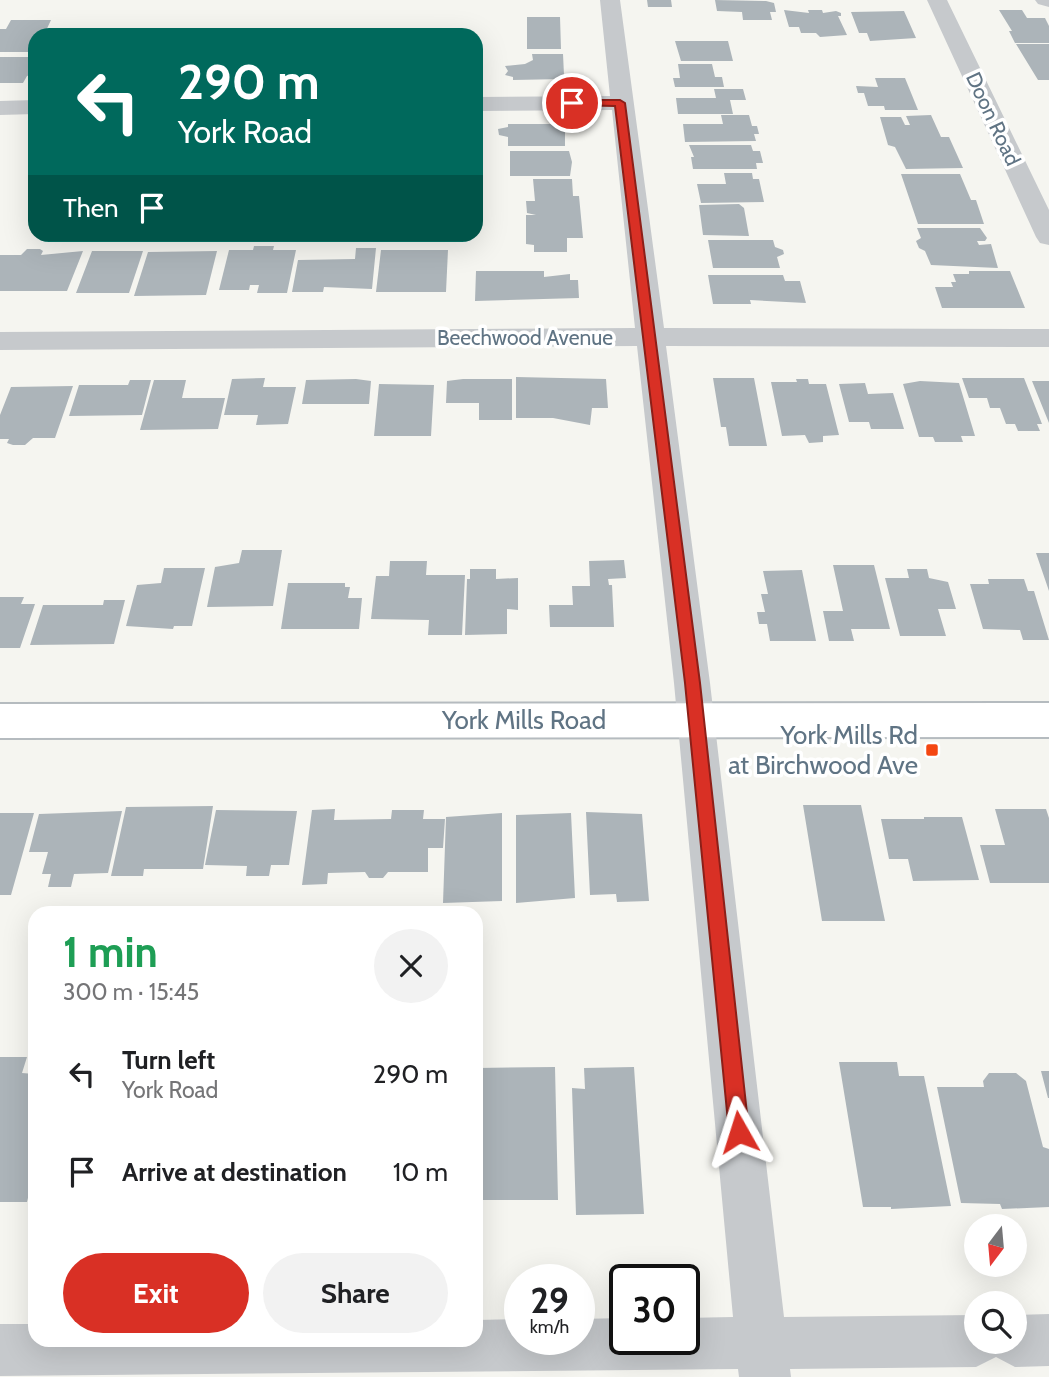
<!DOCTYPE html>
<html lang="en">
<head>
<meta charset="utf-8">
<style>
	body { margin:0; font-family:Cabin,sans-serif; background:#f2f2f2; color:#202124; height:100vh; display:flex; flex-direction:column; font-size:26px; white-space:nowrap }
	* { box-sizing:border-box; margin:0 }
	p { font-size:23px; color:#757577 }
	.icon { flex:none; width:38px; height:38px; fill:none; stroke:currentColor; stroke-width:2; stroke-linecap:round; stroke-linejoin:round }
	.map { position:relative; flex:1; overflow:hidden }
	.panel { position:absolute; left:28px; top:906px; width:455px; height:441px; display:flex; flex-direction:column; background:#fff; border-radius:21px; box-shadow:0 7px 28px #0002 }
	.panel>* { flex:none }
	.banner { position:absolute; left:28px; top:28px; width:455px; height:214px; border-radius:21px; box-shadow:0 7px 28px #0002; background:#00695c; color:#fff; overflow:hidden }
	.needle { width:46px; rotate:196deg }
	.fabs { position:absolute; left:964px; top:1214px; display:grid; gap:14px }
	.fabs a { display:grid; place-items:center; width:63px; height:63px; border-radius:50%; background:#fff; box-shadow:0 7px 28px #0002; font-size:35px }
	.speed { position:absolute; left:504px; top:1264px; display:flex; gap:14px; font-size:35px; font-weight:700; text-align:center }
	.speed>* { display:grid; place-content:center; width:91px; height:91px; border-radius:50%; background:#fff; box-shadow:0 7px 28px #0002; line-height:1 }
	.speed small { font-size:18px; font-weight:400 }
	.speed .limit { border:4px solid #111; border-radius:10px; background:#fff; color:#111 }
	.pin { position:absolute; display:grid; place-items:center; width:60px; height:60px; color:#fff; margin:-30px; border:4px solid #fff; border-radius:50%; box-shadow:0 2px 7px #0007 }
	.me { position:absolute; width:77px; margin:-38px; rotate:354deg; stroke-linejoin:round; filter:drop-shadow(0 0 5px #0008) }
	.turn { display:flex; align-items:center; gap:24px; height:147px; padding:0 35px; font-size:32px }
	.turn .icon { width:91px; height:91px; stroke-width:2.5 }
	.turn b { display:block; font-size:49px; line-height:60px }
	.then { display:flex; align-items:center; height:66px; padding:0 35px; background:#0003; gap:14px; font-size:26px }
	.round { display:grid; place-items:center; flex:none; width:74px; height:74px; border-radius:37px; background:#f2f2f2 }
	.head { display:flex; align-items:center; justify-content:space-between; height:119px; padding:0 35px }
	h1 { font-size:42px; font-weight:800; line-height:52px; color:#1e9e55 }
	.cta { display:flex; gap:14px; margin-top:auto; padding:14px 35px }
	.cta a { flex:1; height:80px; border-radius:42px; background:#d93025; color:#fff; font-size:28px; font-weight:800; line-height:80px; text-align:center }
	.cta a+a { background:#f2f2f2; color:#202124 }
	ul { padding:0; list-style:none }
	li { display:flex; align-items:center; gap:21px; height:98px; padding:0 35px }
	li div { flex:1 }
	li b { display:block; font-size:26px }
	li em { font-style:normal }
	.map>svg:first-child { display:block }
</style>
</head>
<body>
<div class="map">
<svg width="1049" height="1377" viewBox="0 0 1049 1377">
	<rect width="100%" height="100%" fill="#f5f5f0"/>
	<path fill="#acb4b9" d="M647 0H671L672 7H648Z
		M715 0 766 1 774 3 776 12H770L772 20H743L742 12 717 11Z
		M784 10 809 13 808 10H822L823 13 836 11 841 13V16H838L847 35 820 37 816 33H801L799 27H789Z
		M999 10H1022L1027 18H1045L1049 26V43H1015L1009 31H1012Z
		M904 11 916 38 870 41 867 33H859L851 12Z
		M527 17H560L561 49H527Z
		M11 20H51L44 35H35V52H0V29H6Z
		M675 41H728L733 61H681Z
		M1016 44H1049V80H1038Z
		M532 54H563L564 75H561L564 79 513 80V77L505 75 508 71 505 66 525 64 533 60Z
		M0 57H35V73L27 76 23 83H0Z
		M678 64H712L715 77H722L724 87H675L673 78H680Z
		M875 78H905L918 110H885L884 106H868L864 93H858L856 86 878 87Z
		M714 89H743L746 100H730L733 114H678L676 98H716Z
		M721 115H749L752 126H757L759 134H754L756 141 685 142 683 124H723Z
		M931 115 941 137H949L963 168 906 169 895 147 888 145 880 117H901L905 125H910L906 116Z
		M508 124H565V146H508V137L499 135 498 129 508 127Z
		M689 145H751L753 151H760L763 163H756L757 169H693L691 157H694Z
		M510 151H569L572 162 570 176H510Z
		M724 173H752L753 179H759L764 202 701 203 697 184H726Z
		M901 174H960L971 200H976L984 224H918Z
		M533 179H572L573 196H579L583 238H567V252H534V245L526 244V215H536L527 213 526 201H535Z
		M739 204 744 208 749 236 703 235 699 205Z
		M917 228H980L987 238 985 241H977L979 245 991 244 998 268 931 265 925 251 919 248 916 241 921 238Z
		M708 240H773L775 247 783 250 784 254 777 257 780 268H713Z
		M254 246H274L273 250H296L287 293H257L259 285H250L249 290H219L229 250H253Z
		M356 248H376L372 289 324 287 323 292H292L298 260 355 259Z
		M27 249H40L43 251 41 255 83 251 67 291H0V255H21Z
		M381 250H448L446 292H376Z
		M92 251H143L129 293H76Z
		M217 251 206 295 134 296 148 252Z
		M476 271H544V277L570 274V280H578L579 298 475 301Z
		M969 271H1010L1025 308H942L935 287H953L951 282H956L953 274H969Z
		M708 275H783L785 281H800L806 303 750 300 751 304H713Z
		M516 377 606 379 608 408H592L590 425 553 418H516Z
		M265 378 263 387H296L288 424 256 425 258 415H224L232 379Z
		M713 378H754L767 446H729L726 427H721Z
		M962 378H1024L1042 424H1037L1040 431H1018L1015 424H1006L1000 408H990L987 398H969Z
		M356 379 371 381 369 404H302L306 380Z
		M463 379H512V420H479V403H446L447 381Z
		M796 379H808L809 384H826L839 435 823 436V442L809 443 805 435 782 436 771 382H797Z
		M130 380H151L142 415 69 416 79 385H128Z
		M154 380H186L182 398H225L218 429 140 430Z
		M920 381 959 383 975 436H961L963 442H935L933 437H919L903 384Z
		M1032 381H1049V423Z
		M865 383 868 394 893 393 904 429H871L869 422H849L839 384Z
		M379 384 434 385 431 436H374Z
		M73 386 55 438H33L25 445H13L7 443 9 439H0V415L11 387Z
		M242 550H282L273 606 207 607 215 567 239 563Z
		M1036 553H1049V591Z
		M624 560 626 578 608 579 609 585H612L614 627H550L549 605H573L572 586H590L589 561Z
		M390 561H427L426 575H465L462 635H428L429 620 371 619 376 576H389Z
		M833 565H874L890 629H851L854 641H829L823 611H843Z
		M164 568H205L192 626H174L173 629 126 626 137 585 161 583Z
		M470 569H496V579L518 578V610L507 609V634L465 635 467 579H470Z
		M907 569H927L929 578 948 582 956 609H938L946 636H900L885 578H909Z
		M802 570 816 641H770L767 624H759L757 612H765L761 594H768L763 571Z
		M988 579H1024L1028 591H1034L1049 640H1023L1020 630 983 629 970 584H989Z
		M288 583H345V587H350L348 598H362L359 629H281Z
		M0 597H24L21 604H35L20 648H0Z
		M104 600H125L114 644 30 645 43 605H103Z
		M803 805H861L885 921H822Z
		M213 806 203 869H144L143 876H111L126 807Z
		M335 809 334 820 391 819 392 810H424L423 819H445L443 848H428V872H388L383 878H369L365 872 328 873 327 884 302 885 312 810Z
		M995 809H1046L1049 818V883H990L980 845H1005Z
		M216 810 297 811 289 865H271L269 876H246L247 866 205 865Z
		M122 811 108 873 74 874 71 887H48L51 874H42L48 852H29L39 814Z
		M586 812 642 814 649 901 617 902 616 894 590 895Z
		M0 813H34L11 895H0Z
		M502 813V901L443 903 446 817Z
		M571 813 575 898 516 903V815Z
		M924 817H962L979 880 913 881 908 859H889L881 819H924Z
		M0 1057H27L22 1073 35 1074V1169L27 1202H0Z
		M839 1062H897L899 1076H924L951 1206 891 1209V1207H863Z
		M555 1067 558 1200H476L477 1068Z
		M634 1067 644 1214 576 1215 572 1088 585 1089 584 1068Z
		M1041 1071H1049V1098H1048Z
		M989 1073H1016L1026 1081 1043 1147 1049 1149V1207L1002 1209 1000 1204 961 1203 937 1087H984L983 1081Z"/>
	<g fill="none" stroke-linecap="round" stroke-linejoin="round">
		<defs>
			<path id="secondary" d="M1049 703V737L0 738V704Z"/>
		</defs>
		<use href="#secondary" stroke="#b5bbbf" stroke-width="4"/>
		<path fill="#c6c9cc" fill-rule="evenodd" d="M600 0H620L664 328 1049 329V347L666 346 710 683 784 1317 976 1315V1342H1015V1315L1049 1314V1366L1015 1367 996 1357 976 1367 790 1369 791 1377H739L738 1369 0 1376V1324H35V1340H476V1320L520 1319V1339H579V1319L625 1318V1339H684V1318L733 1317 674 683 637 346 0 350V332L635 328 612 110 476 111V97L610 96Z
			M927 0H947L1049 210V245L1040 243 1036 237Z
			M1035 0H1049V7L1038 4Z
			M35 100V114L0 115V101Z"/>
		<use href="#secondary" fill="#fff" fill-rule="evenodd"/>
	</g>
	<path fill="#d93025" stroke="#8d1f18" stroke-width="2" d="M572 100H620L625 103 700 683 749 1132 746 1139 739 1142 732 1139 729 1132 685 683 615 106 568 105Z"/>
	<rect fill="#f44611" stroke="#fff" stroke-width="2.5" x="925" y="743" width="14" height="14" rx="3.5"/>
	<g text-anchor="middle" stroke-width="7" stroke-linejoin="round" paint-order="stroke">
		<g font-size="21" fill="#607484" stroke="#fff">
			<text transform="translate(993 119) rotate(65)" y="7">Doon Road</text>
			<text x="525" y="345">Beechwood Avenue</text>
		</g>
		<g font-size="26" fill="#607484" stroke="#fff">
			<text x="524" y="729">York Mills Road</text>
		</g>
		<g font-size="26" fill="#607484" stroke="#fff" text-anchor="end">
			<text x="918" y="744">York Mills Rd<tspan x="918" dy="30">at Birchwood Ave</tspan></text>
		</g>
	</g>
</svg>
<div class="fabs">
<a><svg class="needle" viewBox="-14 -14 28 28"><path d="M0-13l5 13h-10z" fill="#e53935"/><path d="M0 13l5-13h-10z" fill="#757577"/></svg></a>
<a><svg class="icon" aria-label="search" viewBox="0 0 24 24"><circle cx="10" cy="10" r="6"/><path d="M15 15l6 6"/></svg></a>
</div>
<div class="speed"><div>29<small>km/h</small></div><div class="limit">30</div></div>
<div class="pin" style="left:572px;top:103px;background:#d93025"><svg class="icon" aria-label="arrive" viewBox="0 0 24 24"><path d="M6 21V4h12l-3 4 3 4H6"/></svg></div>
<svg class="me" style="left:739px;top:1132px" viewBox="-20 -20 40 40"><path d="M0-17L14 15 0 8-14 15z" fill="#d93025" stroke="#fff" stroke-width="4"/></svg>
<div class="banner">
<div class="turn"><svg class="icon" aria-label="left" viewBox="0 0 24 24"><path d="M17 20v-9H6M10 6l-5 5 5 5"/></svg><div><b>290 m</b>York Road</div></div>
<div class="then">Then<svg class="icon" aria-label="arrive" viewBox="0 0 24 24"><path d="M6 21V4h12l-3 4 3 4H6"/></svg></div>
</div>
<section class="panel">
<div class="head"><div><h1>1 min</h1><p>300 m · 15:45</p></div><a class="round"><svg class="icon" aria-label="close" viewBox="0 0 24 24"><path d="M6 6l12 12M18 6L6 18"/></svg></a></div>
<ul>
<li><svg class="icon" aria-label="left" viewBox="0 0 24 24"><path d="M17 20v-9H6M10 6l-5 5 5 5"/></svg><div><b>Turn left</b><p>York Road</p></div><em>290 m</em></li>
<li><svg class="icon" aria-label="arrive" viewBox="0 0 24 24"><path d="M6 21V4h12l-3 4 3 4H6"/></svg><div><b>Arrive at destination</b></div><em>10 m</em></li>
</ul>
<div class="cta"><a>Exit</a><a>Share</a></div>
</section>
</div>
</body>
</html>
